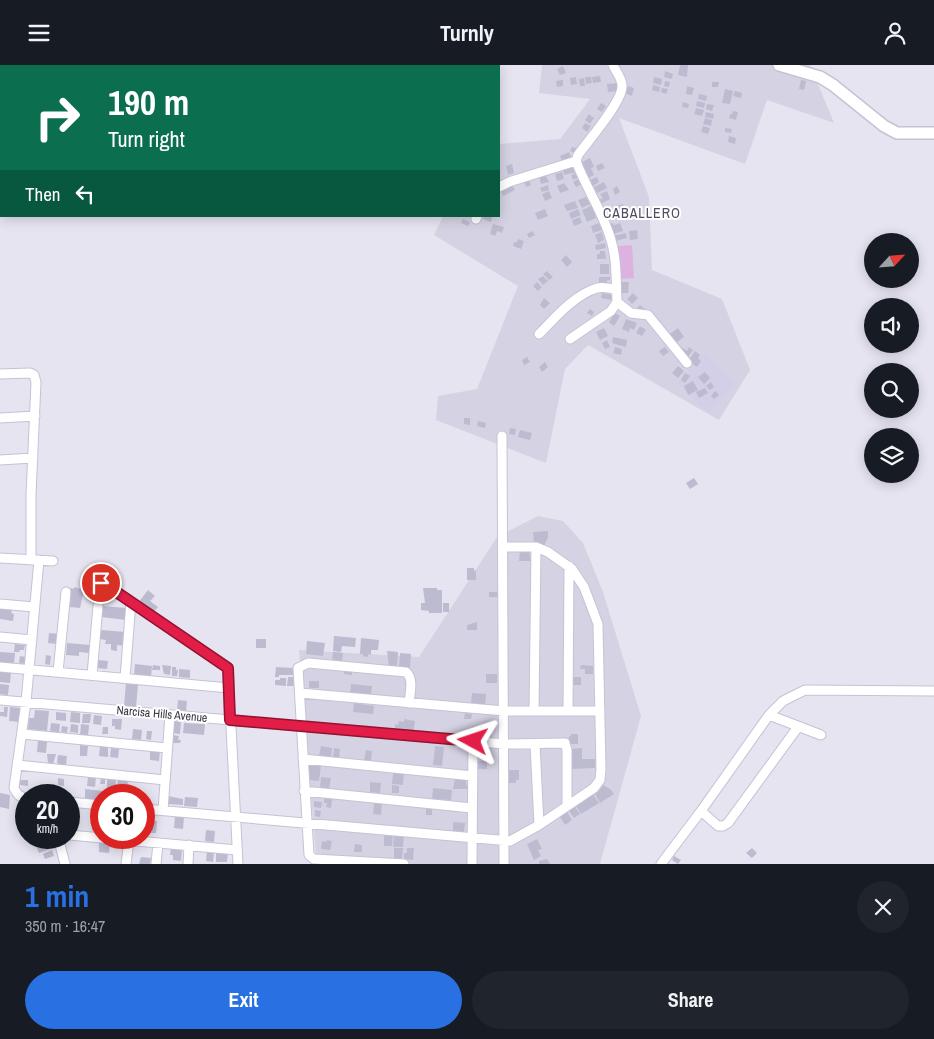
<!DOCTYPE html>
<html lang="en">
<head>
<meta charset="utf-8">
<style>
	body { margin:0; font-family:"Archivo Narrow",sans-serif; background:#20242c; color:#f1f3f6; height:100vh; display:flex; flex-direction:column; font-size:19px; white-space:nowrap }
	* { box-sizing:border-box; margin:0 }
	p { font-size:16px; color:#9ea1a6 }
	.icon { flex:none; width:28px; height:28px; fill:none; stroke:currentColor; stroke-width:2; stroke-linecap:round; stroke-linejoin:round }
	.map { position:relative; height:799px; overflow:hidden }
	.panel { display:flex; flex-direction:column; background:#171b24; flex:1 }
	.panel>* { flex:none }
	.guide { position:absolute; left:0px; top:0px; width:500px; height:152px; box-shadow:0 2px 12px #0003; background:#0b6e4f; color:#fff; overflow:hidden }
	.needle { width:32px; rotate:64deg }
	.buttons { position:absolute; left:864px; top:168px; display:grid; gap:10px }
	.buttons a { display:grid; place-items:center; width:55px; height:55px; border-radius:50%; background:#171b24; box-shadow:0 2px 12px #0003; font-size:25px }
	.speed { position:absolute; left:15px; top:719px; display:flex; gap:10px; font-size:25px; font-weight:700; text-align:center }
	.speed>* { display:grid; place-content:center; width:65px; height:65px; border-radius:50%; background:#171b24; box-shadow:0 2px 12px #0003; line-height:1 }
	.speed small { font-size:12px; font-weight:400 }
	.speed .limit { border:8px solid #d22; background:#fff; color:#111 }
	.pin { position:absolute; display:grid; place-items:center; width:42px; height:42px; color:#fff; margin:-21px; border:2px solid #fff; border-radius:50%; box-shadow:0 1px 5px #0007 }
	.me { position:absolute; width:55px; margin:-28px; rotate:275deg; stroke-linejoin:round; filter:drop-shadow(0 0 4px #0008) }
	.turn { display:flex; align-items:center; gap:18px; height:105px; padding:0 25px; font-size:22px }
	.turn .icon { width:65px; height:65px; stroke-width:2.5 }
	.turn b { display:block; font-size:35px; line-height:42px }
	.then { display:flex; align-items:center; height:48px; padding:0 25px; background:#0003; gap:10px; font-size:19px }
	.round { display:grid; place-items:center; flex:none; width:52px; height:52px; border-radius:26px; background:#20242c }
	.headline { display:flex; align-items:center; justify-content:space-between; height:85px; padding:0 25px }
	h1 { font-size:30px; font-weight:700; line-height:38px; color:#2970e2 }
	.cta { display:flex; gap:10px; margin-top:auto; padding:10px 25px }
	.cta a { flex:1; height:58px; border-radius:30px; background:#2970e2; color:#fff; font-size:20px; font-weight:700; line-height:58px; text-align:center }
	.cta a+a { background:#20242c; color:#f1f3f6 }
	header { display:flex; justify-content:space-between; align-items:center; height:65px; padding:0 25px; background:#171b24; font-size:22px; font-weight:700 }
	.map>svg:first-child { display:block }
</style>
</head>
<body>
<header><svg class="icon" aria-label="menu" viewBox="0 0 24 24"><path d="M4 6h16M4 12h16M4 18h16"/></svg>Turnly<svg class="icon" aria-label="person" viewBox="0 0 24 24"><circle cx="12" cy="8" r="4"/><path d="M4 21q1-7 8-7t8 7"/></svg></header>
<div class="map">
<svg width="934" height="799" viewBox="0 0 934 799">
	<rect width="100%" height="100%" fill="#e6e4f0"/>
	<path fill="#d5d3e3" d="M542 0H810L834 58 767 35 745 99 619 53 649 132 652 205 722 234 750 305 719 355 588 280 565 304 546 398 436 355 438 331 477 324 518 221 434 170 443 151H499V79L560 74 590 34 539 28Z
		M538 451 563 456 583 478 603 527 641 651 600 799H413L316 791 299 585 419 592 497 472Z"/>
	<path fill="#d4cfe8" d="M705 288 737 319 709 349 676 318Z"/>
	<path fill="#ddb1e0" d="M632 180 634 213 620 214 618 181Z"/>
	<path fill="#bdbbd0" d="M680 0H688L687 12 678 10Z
		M563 1 566 8 560 10 557 4Z
		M665 6 673 9 672 14 664 12Z
		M600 11 601 17 593 18 592 12Z
		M576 12 577 19 571 20 570 13Z
		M585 12H591L592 18 586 19Z
		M654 12 662 14 661 20 653 18Z
		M584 13 585 21H580L579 14Z
		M563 15V21L557 22 556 16Z
		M801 15 806 16 804 25 799 24Z
		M665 16 670 17 669 22 664 21Z
		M712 17H719L718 22H712Z
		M617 18 618 26 608 27 607 19Z
		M653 20 660 22 659 27 652 25Z
		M628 21 634 23 632 31 625 28Z
		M687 21 694 23 692 30 686 29Z
		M662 23 668 24 666 29 661 27Z
		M725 24 733 26 730 39 722 38Z
		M735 26 742 28 741 33 733 31Z
		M699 29 707 31 706 36 698 34Z
		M697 36 705 38 704 43 696 41Z
		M683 37 689 39 688 43 682 42Z
		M601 38 606 41 602 47 597 44Z
		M707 39 714 40 712 46 706 44Z
		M696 43 704 45 702 51 694 49Z
		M733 46 738 47 736 55 729 53 730 49H732Z
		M706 47 714 49 713 54 705 52Z
		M589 49 594 53 590 59 585 55Z
		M705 53 712 55 711 61 703 59Z
		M585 58 591 61 587 67 582 63Z
		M703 61 710 63 708 69 701 67Z
		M725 63 732 64 731 68 725 67Z
		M729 71 736 73 735 79 728 77Z
		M572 82 576 83 575 88 570 86Z
		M569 87 571 92 562 96 560 91Z
		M590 93 594 102 591 103 594 110 588 113 580 98Z
		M602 98 605 103 598 106 596 101Z
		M512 99 514 108 508 110 506 101Z
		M574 101 576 107 564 110 563 105Z
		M562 107 564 114 557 116 555 109Z
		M576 108 578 113 573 115 571 110Z
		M545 109 549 117 541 119 539 111Z
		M597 112 599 117 593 121 590 115Z
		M529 114 531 120 526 122 524 116Z
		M579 114 582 119 576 122 573 117Z
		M604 117 607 123 597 128 594 122Z
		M564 118 569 125 560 128 557 121Z
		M512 119 515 125 503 131 500 124Z
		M548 120 549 125 542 127 540 123Z
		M617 121 620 127 615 130 613 124Z
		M549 126 552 133 545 136 542 129Z
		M607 126 610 134 602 138 600 134 603 133 600 129Z
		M586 132 590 139 582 143 578 135Z
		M575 136 578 143 567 146 564 140Z
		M623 139 625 147 618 149 616 141Z
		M593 140 596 153 587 157 582 145Z
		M545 144 548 151 538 155 535 148Z
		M578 144 581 150 571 154 569 148Z
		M484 151H492L491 157 483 154Z
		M580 152 582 158 574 161 572 155Z
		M463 154 470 157 468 161 461 158Z
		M599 158 602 165 593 168 591 161Z
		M613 158 614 160 620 158 623 166 613 169 610 159Z
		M493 159 504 162 502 168 497 166 495 171 490 169Z
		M637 165 638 174 630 175 629 166Z
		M532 166 535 170 529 173 527 169Z
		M602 167 604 175 598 178 595 170Z
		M626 168 627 173 615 176 613 171Z
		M518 174 524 176 521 184 513 181 514 177H517Z
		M605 178 606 183 596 185 595 180Z
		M600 186H605L606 194H597V189H600Z
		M566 190 572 197 567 202 561 195Z
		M600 199H609V209H600Z
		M547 206 553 212 549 215 543 209Z
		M543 211 548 216 543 220 538 214Z
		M599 212H610V215H607V218H599Z
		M537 217 542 222 538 226 533 221Z
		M620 217H629L628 228H620Z
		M602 228 612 230 611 235 601 233Z
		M633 228 638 233 632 239 627 234Z
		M544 233 550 238 544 244 540 240Z
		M640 240 645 244 642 248 637 243Z
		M590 244 594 247 592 251 587 248Z
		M615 248 620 251 614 261 609 257Z
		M626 254 637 258 634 265 630 263 629 267 622 264Z
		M640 261 646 265 642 271 636 268Z
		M604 263 608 271 600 275 596 267Z
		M678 263 684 272 673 280 667 271Z
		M613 272 627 275 626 282 612 278Z
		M607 275 610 282 605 284 602 278Z
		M615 282 622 284 621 290 613 288Z
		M665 282 669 287 663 291 659 286Z
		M681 282 687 286 689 282 693 285 688 292 679 286Z
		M695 286 700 290 698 293 701 296 697 302 688 296Z
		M527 292 530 297 524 300 522 295Z
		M545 297 548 302 542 307 539 302Z
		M678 301 684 306 678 313 672 308Z
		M705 307 710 313 704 319 698 312Z
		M685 308 690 311 685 318 681 315Z
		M693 316 698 325 688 330 684 321Z
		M711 317 714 322 710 325 706 321Z
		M705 323 708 328 699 333 696 327Z
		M715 326 719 330 714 334 711 331Z
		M464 353H470V360L464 359Z
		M478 356 486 358 485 363 477 361Z
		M510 363 516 364 515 370 509 369Z
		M520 365 532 368 530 375 518 372Z
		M694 413 698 419 690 424 686 418Z
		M548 466V472L544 481 538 478H534L533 467Z
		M520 486H529L531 496H519Z
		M467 503H474V506L476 505V515H467Z
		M74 522 84 525 80 543 70 542 71 523 74 524Z
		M423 523H437V525H442V548H429V546L421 545V538H425Z
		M148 525 155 531 150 536 158 542 152 549 138 538Z
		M489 527H498V532H489Z
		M443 538H449V547H443Z
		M102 541 127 543 126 555 101 552Z
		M0 543 12 545 11 548 14 549 13 556 0 554Z
		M477 557V565H467V560Z
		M101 565 126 567 125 581 117 580V586L111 585V579H105L106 575 100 574Z
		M49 568 59 569 57 579 48 578Z
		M334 571 356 573 355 582 342 581 341 587 333 586Z
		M361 573 379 575 378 585H371V590L368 589V592L363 591V589H360Z
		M256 574H266V583H256Z
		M307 576 325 578 323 591 306 589Z
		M67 578 90 580 89 588 79 587V591L66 590Z
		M15 579 25 580 24 585H20L19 587H14Z
		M387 586 398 587 397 601H389Z
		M0 587 15 588 14 599 0 597Z
		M333 587 343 588 342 597 332 594Z
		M400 588 411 589 410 603 399 602Z
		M46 590 51 591 50 600 45 599Z
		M20 591 26 592 25 599 19 598Z
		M98 595 108 596 107 604 97 603Z
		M135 599 152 601 151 612 134 610Z
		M153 600 160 601V605H152Z
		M162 600 171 601 170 610 164 609Z
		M581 600 593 601V609H585V604H580Z
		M172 602H176V605H178L177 611H172Z
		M276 602 294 603V610H279V612H275Z
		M179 604 190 605V613L179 612Z
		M0 606 11 607 10 618 0 617Z
		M344 606H352V610L344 609Z
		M486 609H497V618H486Z
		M288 612H294V621H287Z
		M572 612H581V620H572Z
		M280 613H286V621L275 620V615H280Z
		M309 616H319V623H309Z
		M126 618 138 620 136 642 124 641Z
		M0 619 9 620 8 630 0 629Z
		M351 619 372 621 371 630 350 629Z
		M472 628 486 629 485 641 471 640Z
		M178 635 187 636 186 647 177 646Z
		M354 638 374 641 373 649 353 647Z
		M4 642H8L7 652 0 651V647H4Z
		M10 642 20 643 19 657 9 656Z
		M35 645 49 646 47 666 28 664 29 653H34Z
		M56 647 66 648V656L56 655Z
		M71 647 80 648V658L70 657Z
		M465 648 472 649 471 654H464Z
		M83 649H91L90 658H82Z
		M94 650 102 651 101 660 93 659Z
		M112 654H122L121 665 115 664V661H112Z
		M404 654 415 656 413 668 395 665V659L398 660 399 656 404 657Z
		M174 656 181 657 180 669 173 668Z
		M51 658 60 659 59 668 50 667Z
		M184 658 205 659 204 670 183 668Z
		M71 659 78 660V668L70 667Z
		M81 659 89 660 88 672 80 671Z
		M62 661 68 662 67 668 61 667Z
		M103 662H108V669H102Z
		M476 662 492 665V672H475Z
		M133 664 142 665 141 675 132 674Z
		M147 666H152L151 675 146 674Z
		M571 669H578V679H569V671H571Z
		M173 670 179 671 178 675H181L180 678H172Z
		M38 674 47 677 46 688 37 687Z
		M80 680 88 681 87 691H80Z
		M100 681 108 682V692L99 691Z
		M321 681 332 683 331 693 319 691Z
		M435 681 444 682 442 701 433 700Z
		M111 683 119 684 118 693 110 692Z
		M334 683 340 684 339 693 333 692Z
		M582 683V694H595V703L570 704 569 684Z
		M150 685 160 686 159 696 150 695Z
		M366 685 372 686 371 696 364 695Z
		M47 689H56L53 699 48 698Z
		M58 690 67 691 66 701 59 700V699L57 698Z
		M477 696H487V704H477Z
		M306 698 321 700 319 716 307 715Z
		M507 705H519V715H516V718H508Z
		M393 708H404L403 720 392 719Z
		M88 712H96L95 722 87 721Z
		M321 712 331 713 329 724 320 723Z
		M58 713 64 714V721L58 720Z
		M101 713H105V719H100Z
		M107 714H116L115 724 107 723Z
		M118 714 128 715 127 725 117 724Z
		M455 714H466V720H469L468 724H453Z
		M20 715H28V721L20 720Z
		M370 717 381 718 380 728 370 727Z
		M392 720 399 721V728H392Z
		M603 720 610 724 614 729 600 738 595 729 599 726Z
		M433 723 452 725 451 735 432 734Z
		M85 724 103 726 101 736 85 735Z
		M106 726 114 727V730H105Z
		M0 728 10 730 9 744 0 742Z
		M592 728 599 738 581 749 576 741 585 736 583 733Z
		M168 731 183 734V740L167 739Z
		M185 732 198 733 197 742 184 741Z
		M324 733 332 734 331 743 326 742 327 738H324Z
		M25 736 26 747 16 745 17 740 24 741Z
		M314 736 322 737 321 743 314 742Z
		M374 738H382L381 750 373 749Z
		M575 742 580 749 574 753 569 746Z
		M426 743H432V750H426Z
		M315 745 321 746 320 752 315 751Z
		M567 747 572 755 565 760 560 752Z
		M175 751 184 752 183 764 174 763Z
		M147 755 157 756 156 768H146Z
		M92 756H101L100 766 92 765Z
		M453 757 465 758 464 767 453 766Z
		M206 765 215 766 214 777 205 776Z
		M384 770H393L392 781H384Z
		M394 770 404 771 403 782H393Z
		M42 772H53L56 782 39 788 35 778 43 776Z
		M537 774 542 784 538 785 541 791 534 795 527 779Z
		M327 775 332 776 330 785 321 784 322 776 326 777Z
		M99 777 110 778 109 788 99 787Z
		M355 779 362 780V787H354Z
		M171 783 182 784 181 796 173 795V790H170Z
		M394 783H403L402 794 394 793Z
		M407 783H414L413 795 404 794V788H407Z
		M752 783 757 788 752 793 746 788Z
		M52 785 54 791 45 794 43 789Z
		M207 786H214L213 797 206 796Z
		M216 786 228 787 227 797H216Z
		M674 791 681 795 678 799 672 795Z
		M141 792 151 793 150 799H139Z
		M547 794 550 799H539V796Z"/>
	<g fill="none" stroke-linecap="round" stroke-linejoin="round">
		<defs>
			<path id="minor" d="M499 122 509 117 576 96
				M476 154 477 151
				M617 237 631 248 648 250 687 298
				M539 269C555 253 574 230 597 223 603 222 610 223 616 225
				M570 274 611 246 617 237C616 216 617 195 611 175 603 147 586 123 576 96L578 90C588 76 623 36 622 21 622 13 616 7 613 0
				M0 309 30 308 34 310 36 317 31 430V495
				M0 353 35 351
				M502 371 504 799
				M0 395 33 393
				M0 493 53 496
				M86 516 101 518 112 524 228 603 238 799
				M0 539 34 542
				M0 572 32 575
				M0 602 229 623
				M58 607 66 527
				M92 610 98 541
				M125 613 131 537
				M300 628 504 646H600
				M0 635 504 679 565 678 567 685V741
				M534 646 536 482
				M568 646 569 501
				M769 650 821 670
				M22 669 167 683
				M535 679 539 760
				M303 694 473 711
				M17 700 165 715
				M304 726 472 743
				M26 733C19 732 17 729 14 723L26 637 39 495
				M69 737 101 740
				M144 744 510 776 539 760 594 723 600 715 601 704 598 559 584 522 572 504 548 487 536 482H503
				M163 745 170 650
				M701 746 718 761H723L728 758 798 662
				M69 770 237 785
				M58 772 65 799
				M126 799 129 775
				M156 799 158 778
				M188 799 189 780
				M404 799 314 794 309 790 298 603 308 598 406 607C414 613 410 628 409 638
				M472 799 473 676
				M661 799 701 746 769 650 783 636 805 625 934 626"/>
			<path id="tertiary" d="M779 0 820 12 833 20 884 61 897 68H934"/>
		</defs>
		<use href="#minor" stroke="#c5c2d5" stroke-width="11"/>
		<use href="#tertiary" stroke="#c5c2d5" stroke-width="14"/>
		<use href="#minor" stroke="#fff" stroke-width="9"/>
		<use href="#tertiary" stroke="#fff" stroke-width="11"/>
	</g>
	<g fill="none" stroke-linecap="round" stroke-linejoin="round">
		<defs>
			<path id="route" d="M101 518 112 524 228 603 230 655 473 676"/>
		</defs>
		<use href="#route" stroke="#92132f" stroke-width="12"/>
		<use href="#route" stroke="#e11d48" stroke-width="9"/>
	</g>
	<g text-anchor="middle" stroke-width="4" stroke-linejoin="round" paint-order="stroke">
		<g font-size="12" fill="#363541" stroke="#fff">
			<text transform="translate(162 649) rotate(5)" y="4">Narcisa Hills Avenue</text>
		</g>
		<g font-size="14" letter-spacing="1" fill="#4f4d63" stroke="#fff">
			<text x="642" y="153">CABALLERO</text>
		</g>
	</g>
</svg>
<div class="buttons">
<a><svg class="needle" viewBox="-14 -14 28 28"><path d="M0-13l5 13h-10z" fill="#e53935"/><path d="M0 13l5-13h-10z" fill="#9ea1a6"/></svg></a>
<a><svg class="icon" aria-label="sound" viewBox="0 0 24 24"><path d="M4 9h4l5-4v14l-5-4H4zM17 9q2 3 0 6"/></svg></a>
<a><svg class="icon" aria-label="search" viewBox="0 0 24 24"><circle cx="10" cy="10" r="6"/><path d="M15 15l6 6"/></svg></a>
<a><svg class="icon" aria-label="layers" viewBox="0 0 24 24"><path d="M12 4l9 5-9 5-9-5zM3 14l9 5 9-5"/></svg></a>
</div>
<div class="speed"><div>20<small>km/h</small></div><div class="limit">30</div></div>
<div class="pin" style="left:101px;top:518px;background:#d93025"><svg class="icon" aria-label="arrive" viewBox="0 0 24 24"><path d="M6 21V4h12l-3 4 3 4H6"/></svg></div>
<svg class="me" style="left:473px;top:676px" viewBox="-20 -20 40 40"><path d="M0-17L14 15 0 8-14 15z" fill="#e11d48" stroke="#fff" stroke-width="4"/></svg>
<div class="guide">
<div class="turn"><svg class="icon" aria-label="right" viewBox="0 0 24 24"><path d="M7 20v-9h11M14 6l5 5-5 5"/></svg><div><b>190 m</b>Turn right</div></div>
<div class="then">Then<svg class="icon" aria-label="left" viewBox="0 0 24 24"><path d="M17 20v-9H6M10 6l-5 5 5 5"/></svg></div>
</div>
</div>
<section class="panel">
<div class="headline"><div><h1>1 min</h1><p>350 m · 16:47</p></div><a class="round"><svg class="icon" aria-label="close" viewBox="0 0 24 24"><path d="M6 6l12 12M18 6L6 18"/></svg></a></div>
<div class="cta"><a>Exit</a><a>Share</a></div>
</section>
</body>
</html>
